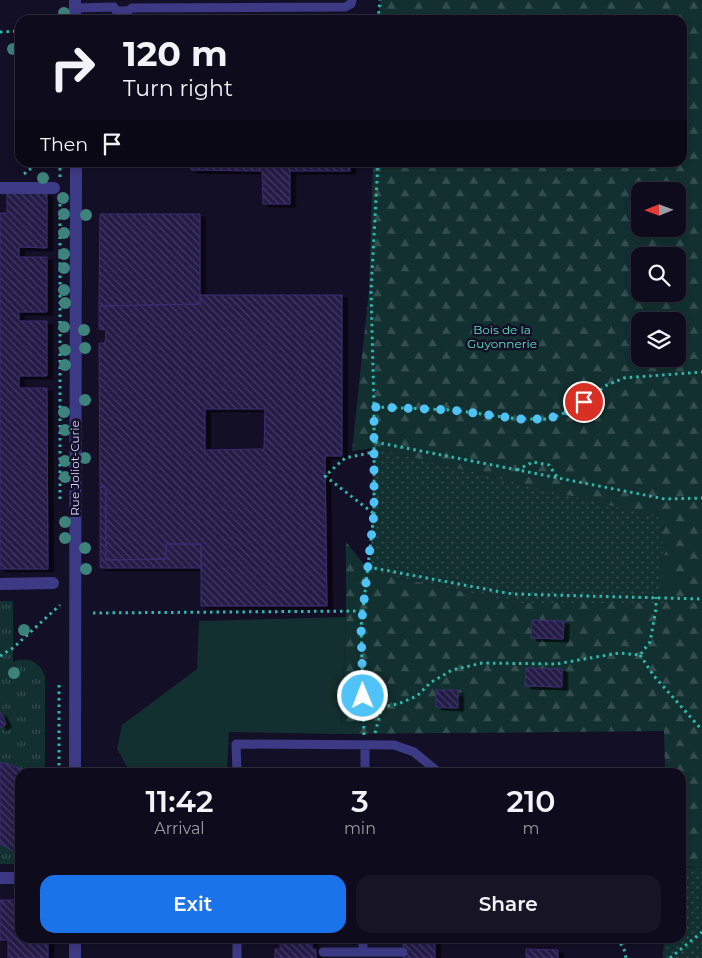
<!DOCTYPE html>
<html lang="en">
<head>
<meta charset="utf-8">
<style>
	body { margin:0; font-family:Montserrat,sans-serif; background:#171425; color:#f1f3f6; height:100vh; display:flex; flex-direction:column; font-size:19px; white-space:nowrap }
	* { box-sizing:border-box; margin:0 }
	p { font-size:16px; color:#9b9ba3 }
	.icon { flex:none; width:28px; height:28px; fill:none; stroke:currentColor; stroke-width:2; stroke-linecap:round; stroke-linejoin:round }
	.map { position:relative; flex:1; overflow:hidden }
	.side { position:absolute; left:15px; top:768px; width:671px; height:175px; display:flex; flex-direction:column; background:#0e0b1c; border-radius:15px; box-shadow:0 2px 8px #0003,0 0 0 1px #2e2b3b }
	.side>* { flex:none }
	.hud { position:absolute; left:15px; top:15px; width:672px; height:152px; border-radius:15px; box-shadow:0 2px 8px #0003,0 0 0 1px #2e2b3b; background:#0e0b1c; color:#f1f3f6; overflow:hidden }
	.needle { width:32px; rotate:269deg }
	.tools { position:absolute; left:631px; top:182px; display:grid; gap:10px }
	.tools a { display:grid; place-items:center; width:55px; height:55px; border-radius:10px; background:#0e0b1c; box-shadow:0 2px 8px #0003,0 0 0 1px #2e2b3b; font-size:25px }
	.pin { position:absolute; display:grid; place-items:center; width:42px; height:42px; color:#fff; margin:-21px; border:2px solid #fff; border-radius:50%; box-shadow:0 1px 5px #0007 }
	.me { position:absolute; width:55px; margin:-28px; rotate:359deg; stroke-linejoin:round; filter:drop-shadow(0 0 4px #0008) }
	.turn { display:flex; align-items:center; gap:18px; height:105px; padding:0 25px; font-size:22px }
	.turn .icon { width:65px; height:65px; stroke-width:2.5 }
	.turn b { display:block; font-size:35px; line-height:42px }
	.then { display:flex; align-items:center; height:48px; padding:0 25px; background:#0003; gap:10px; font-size:19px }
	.eta { display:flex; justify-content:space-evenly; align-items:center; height:85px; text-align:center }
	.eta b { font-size:30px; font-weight:600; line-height:35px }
	.button { display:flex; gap:10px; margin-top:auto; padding:10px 25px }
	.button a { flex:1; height:58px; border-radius:15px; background:#1a73e8; color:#fff; font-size:20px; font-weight:600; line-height:58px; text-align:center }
	.button a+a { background:#171425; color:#f1f3f6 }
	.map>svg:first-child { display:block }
</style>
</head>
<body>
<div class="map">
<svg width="702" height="958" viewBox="0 0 702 958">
	<defs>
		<pattern id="grass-dots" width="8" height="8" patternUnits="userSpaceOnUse" patternTransform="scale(1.25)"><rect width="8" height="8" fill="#12302f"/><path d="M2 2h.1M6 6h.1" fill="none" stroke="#344d4e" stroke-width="1.8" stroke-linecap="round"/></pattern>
		<pattern id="forest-firs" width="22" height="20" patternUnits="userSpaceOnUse" patternTransform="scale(1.25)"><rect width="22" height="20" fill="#12302f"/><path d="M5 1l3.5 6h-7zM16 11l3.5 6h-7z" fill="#344d4e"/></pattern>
		<pattern id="park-tufts" width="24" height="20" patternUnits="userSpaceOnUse" patternTransform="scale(1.25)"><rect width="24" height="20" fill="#12302f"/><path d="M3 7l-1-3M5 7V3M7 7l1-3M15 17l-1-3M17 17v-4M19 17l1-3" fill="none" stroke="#344d4e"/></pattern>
		<pattern id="building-back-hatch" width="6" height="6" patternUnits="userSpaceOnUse" patternTransform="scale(1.25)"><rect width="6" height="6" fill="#241b47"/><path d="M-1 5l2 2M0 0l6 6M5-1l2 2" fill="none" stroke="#433b63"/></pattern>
		<filter id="shadow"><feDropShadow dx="5.5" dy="3" stdDeviation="0" flood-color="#0009"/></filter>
	</defs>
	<rect width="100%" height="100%" fill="#130f26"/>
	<path fill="url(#grass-dots)" d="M374 448 663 518 664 604 516 603 370 572Z
		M681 868H702V958H663L664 938H681Z"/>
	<path fill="url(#forest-firs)" fill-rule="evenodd" d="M381 0H702V868L681 867V772H665L664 731 341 734 346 617V542L370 572 516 603H664L662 518 374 448 352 451 369 290 373 163 682 162V20H377ZM640 191H678V229H640ZM640 256H678V294H640ZM640 321H678V359H640Z"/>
	<path fill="url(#park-tufts)" d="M0 601H13V662C28 656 39 661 45 676V772H20V864H0Z"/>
	<path fill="#12302f" d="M659 555H674V596H659Z
		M346 617 341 734 229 732 227 772H130L117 749 122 725 197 669 199 621Z"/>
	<path fill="url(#building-back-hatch)" stroke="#3b2d73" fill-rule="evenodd" filter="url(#shadow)" d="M105 162H163V164L105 163Z
		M191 162H350V171H290V204H263L262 171 191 170Z
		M7 193H47V248L19 247V257H47V312H19V321H47V376H19V388H47L48 569H0V213H7Z
		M100 214H200V304L99 306Z
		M200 295H342V456H325L327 606H201V544H166V559L106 560V487H100L99 343H105L106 330 99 329V306L200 304ZM205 409H265L264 449 205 450Z
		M100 487H106V560L166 559V544H201V568H100Z
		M532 620 564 621 563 639 531 638Z
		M526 668 562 669V687L525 686Z
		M436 690H458V708L436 707Z
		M0 712 6 724 0 728Z
		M0 763H7L26 772H20V796H18L19 854 0 844Z
		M0 900H20V938H48V958H8V940H0Z
		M203 938H265V939H203Z
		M280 938H312V949H316V958H275V949H280Z
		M326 938H390V940L326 939Z
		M403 938H435V958H403Z
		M526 949 558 950V958H526Z"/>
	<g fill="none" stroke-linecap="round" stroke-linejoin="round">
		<path stroke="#2fb8b0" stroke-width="3" stroke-dasharray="2.5 4" stroke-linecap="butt" d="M378 20 380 0
			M0 32 20 31
			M24 174 39 162
			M60 177V162
			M375 407 452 410 519 419H549L572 410 607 385 624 378 702 372
			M375 442 665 499 702 498
			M517 470 533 462 549 465 557 477
			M60 499V201
			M373 513 325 476 345 458 374 452
			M368 567 512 594 702 599
			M93 613 364 611
			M640 655 654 676 702 730
			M0 656 13 648 60 605
			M375 733 382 707 398 704 417 696 430 683 452 670 482 663 556 664 619 653 640 655 650 642 656 609V597
			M364 735 361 627 374 513V407L371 291 378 162
			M59 772V683
			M617 938 624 949 626 958
			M670 958 702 932"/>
		<path stroke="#3d3a85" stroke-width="9" d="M75 8 114 7 116 11H128L132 8 345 7 351 4 352 0
			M237 772 236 744 394 745 414 752 438 772
			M365 772V745
			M323 952H363V939
			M363 952H403
			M237 958V939"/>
		<path stroke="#3d3a85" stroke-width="12" d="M0 188H54
			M0 584 53 583"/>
		<path stroke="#3d3a85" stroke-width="12" d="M75 0V20
			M75 772 76 162
			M0 878H20
			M75 958V938"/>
	</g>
	<g fill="#3d827b">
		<circle cx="64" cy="13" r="6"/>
		<circle cx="13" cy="49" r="6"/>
		<circle cx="43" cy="178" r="6"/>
		<circle cx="63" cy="198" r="6"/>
		<circle cx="64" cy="214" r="6"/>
		<circle cx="86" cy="215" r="6"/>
		<circle cx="64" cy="233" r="6"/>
		<circle cx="64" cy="254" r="6"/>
		<circle cx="64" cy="268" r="6"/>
		<circle cx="64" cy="290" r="6"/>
		<circle cx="65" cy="303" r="6"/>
		<circle cx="64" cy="327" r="6"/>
		<circle cx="84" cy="330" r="6"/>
		<circle cx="85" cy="348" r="6"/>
		<circle cx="65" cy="350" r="6"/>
		<circle cx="65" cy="365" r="6"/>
		<circle cx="85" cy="400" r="6"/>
		<circle cx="64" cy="412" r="6"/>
		<circle cx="65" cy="430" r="6"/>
		<circle cx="85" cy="458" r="6"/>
		<circle cx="65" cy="461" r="6"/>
		<circle cx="65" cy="477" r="6"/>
		<circle cx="65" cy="522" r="6"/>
		<circle cx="65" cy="538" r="6"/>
		<circle cx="85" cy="548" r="6"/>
		<circle cx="86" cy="569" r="6"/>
		<circle cx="24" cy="630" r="6"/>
		<circle cx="14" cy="673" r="6"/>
	</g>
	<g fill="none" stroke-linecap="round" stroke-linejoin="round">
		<path stroke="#4fc3f7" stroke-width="9" stroke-dasharray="0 16.2" d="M363 696 361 627 374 513V407L452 410 519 419H548L572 410 584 402"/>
	</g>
	<g text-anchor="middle" stroke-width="5" stroke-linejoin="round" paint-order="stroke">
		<g font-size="12" fill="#5fe0c0" stroke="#130f26">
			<text x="502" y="334">Bois de la<tspan x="502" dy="14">Guyonnerie</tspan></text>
		</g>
		<g font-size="12" fill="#d9d4ff" stroke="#130f26">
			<text transform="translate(75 468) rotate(-90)" y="4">Rue Joliot-Curie</text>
		</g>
	</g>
</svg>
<div class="tools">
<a><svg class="needle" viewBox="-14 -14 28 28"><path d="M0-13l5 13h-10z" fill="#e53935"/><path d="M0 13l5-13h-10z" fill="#9b9ba3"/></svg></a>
<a><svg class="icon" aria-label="search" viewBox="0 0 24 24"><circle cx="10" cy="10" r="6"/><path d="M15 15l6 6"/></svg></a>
<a><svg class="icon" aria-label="layers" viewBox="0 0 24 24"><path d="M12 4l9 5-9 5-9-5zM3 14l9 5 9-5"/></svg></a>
</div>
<div class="pin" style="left:584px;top:402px;background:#d93025"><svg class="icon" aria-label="arrive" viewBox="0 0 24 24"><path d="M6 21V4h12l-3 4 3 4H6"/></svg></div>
<svg class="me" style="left:363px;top:696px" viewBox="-20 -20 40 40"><circle r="17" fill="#4fc3f7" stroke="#fff" stroke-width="3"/><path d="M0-11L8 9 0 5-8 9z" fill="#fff"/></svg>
<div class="hud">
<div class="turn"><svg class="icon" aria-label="right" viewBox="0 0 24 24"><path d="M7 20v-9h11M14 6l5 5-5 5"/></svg><div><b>120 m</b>Turn right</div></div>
<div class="then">Then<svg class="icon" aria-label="arrive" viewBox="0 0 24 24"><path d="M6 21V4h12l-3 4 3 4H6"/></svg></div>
</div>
<section class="side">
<div class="eta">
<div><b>11:42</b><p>Arrival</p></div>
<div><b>3</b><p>min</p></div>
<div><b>210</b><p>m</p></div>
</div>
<div class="button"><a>Exit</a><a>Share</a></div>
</section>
</div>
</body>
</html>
